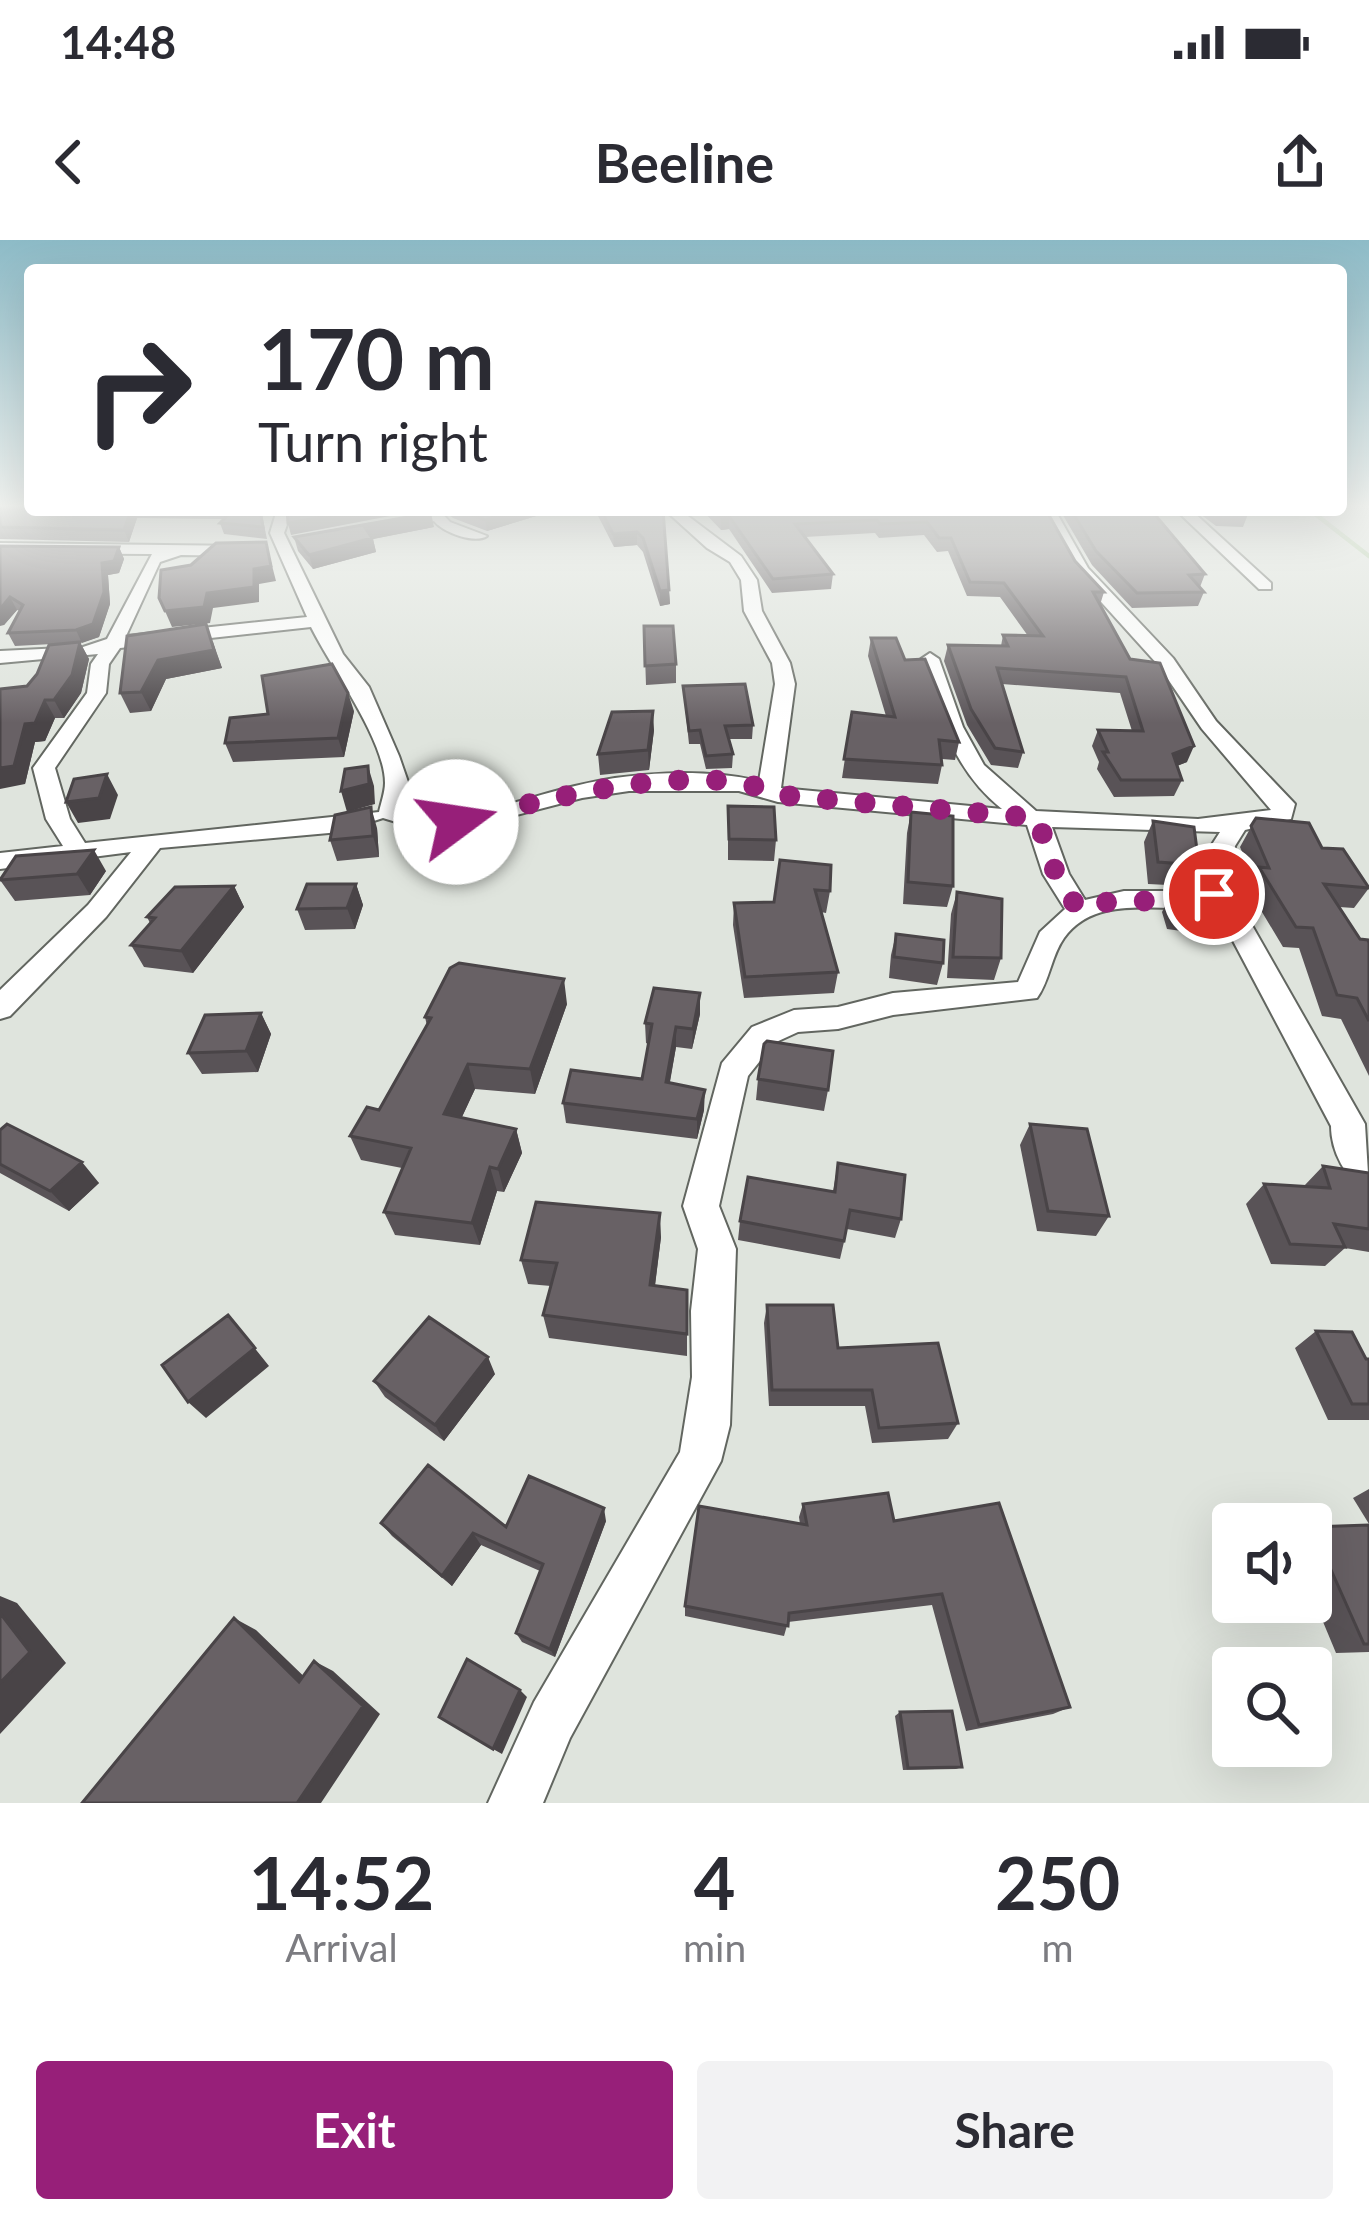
<!DOCTYPE html>
<html lang="en">
<head>
<meta charset="utf-8">
<style>
	body { margin:0; font-family:Lato,sans-serif; background:#f2f2f3; color:#2b2b33; height:100vh; display:flex; flex-direction:column; font-size:45px; white-space:nowrap }
	* { box-sizing:border-box; margin:0 }
	p { font-size:39px; color:#7c7c81 }
	.icon { flex:none; width:66px; height:66px; fill:none; stroke:currentColor; stroke-width:2; stroke-linecap:round; stroke-linejoin:round }
	.map { position:relative; height:1563px; overflow:hidden }
	.side { display:flex; flex-direction:column; background:#fff; flex:1 }
	.side>* { flex:none }
	.guide { position:absolute; left:24px; top:24px; width:1323px; height:252px; border-radius:12px; box-shadow:0 12px 48px #0002; background:#fff; color:#2b2b33; overflow:hidden }
	.controls { position:absolute; left:1212px; top:1263px; display:grid; gap:24px }
	.controls a { display:grid; place-items:center; width:120px; height:120px; border-radius:12px; background:#fff; box-shadow:0 12px 48px #0002; font-size:60px }
	.pin { position:absolute; display:grid; place-items:center; width:102px; height:102px; color:#fff; margin:-51px; border:6px solid #fff; border-radius:50%; box-shadow:0 3px 12px #0007 }
	.me { position:absolute; width:132px; margin:-66px; rotate:76deg; stroke-linejoin:round; filter:drop-shadow(0 0 9px #0008) }
	.turn { display:flex; align-items:center; gap:42px; height:252px; padding:0 36px; font-size:54px }
	.turn .icon { width:156px; height:156px; stroke-width:2.5 }
	.turn b { display:block; font-size:84px; line-height:102px }
	.eta { display:flex; justify-content:space-evenly; align-items:center; height:204px; text-align:center }
	.eta b { font-size:72px; font-weight:700; line-height:84px }
	.action { display:flex; gap:24px; margin-top:auto; padding:24px 36px }
	.action a { flex:1; height:138px; border-radius:12px; background:#971f79; color:#fff; font-size:48px; font-weight:700; line-height:138px; text-align:center }
	.action a+a { background:#f2f2f3; color:#2b2b33 }
	.status { display:flex; justify-content:space-between; align-items:center; height:84px; padding:0 60px; background:#fff; direction:ltr }
	.status svg { height:33px; fill:currentColor }
	header { display:flex; justify-content:space-between; align-items:center; height:156px; padding:0 36px; background:#fff; font-size:54px; font-weight:700 }
	.map>svg:first-child { display:block }
</style>
</head>
<body>
<div class="status"><b>14:48</b><svg viewBox="0 0 49 12"><path d="M0 12V9h3v3zM5 12V6h3v6zM10 12V3h3v9zM15 12V0h3v12zM26 1h20v11H26zM47 4h2v5h-2z"/></svg></div>
<header><svg class="icon" aria-label="back" viewBox="0 0 24 24"><path d="M15 5l-7 7 7 7"/></svg>Beeline<svg class="icon" aria-label="share" viewBox="0 0 24 24"><path d="M12 15V3M7 8l5-5 5 5M5 13v7h14v-7"/></svg></header>
<div class="map">
<svg width="1369" height="1563" viewBox="0 0 1369 1563">
	<rect width="100%" height="100%" fill="#dfe4dd"/>
	<g fill="none" stroke-linecap="round" stroke-linejoin="round">
		<path stroke="#a6c596" stroke-width="4.5" d="M1310 270 1369 316"/>
		<defs>
			<path id="minor" d="M277 270H292L284 293 343 414 369 447 399 516 408 542 403 569C461 586 519 559 575 546 630 532 703 528 759 541L775 444 772 423 744 371 741 340 730 322 707 308 665 270H680L741 316 757 340 762 371 790 423 795 444 781 548 1002 569C954 531 937 475 921 419L930 413 939 419 963 487 984 525 1036 571 1198 579 1271 570 1202 489 1159 426 1075 333 1041 270H1055L1088 328 1173 418 1216 481 1295 564 1291 579 1245 590 1235 606 1229 645 1365 884 1369 950C1345 941 1331 910 1331 886L1214 665C1166 676 1099 650 1064 698 1051 716 1050 740 1037 758L893 775 838 789 798 792 774 803 748 836 719 966 736 1009 730 1185 721 1221 570 1498 543 1563H488L534 1462 680 1212 692 1137 691 1071 698 1009 683 966 722 823 752 787 794 770 838 767 893 753 1018 742 1040 692 1065 669 1043 634 1027 585 778 562 739 551H629L582 558 470 587 416 588 383 578 340 592 160 608 106 677 10 776 0 779V750L88 665 131 612 0 629V613L63 606 46 579 33 528 87 453 91 424 98 414 0 423V411L83 407 107 399 152 314 0 313V303L247 306 255 311 247 316 181 315 160 322 126 396 307 377 270 293ZM311 387C330 426 385 500 385 543 385 552 381 563 379 572L85 603 70 579 55 528 106 453 109 424 120 408ZM1052 587 1220 592 1211 606 1201 651H1124L1085 660 1069 634Z
				M425 270H439L450 282 487 296C475 304 444 293 434 281L392 290 385 286 428 274Z
				M1176 270H1191L1271 343V349H1259Z"/>
		</defs>
		<use href="#minor" stroke="#626660" stroke-width="4"/>
		<use href="#minor" fill="#fff" fill-rule="evenodd"/>
	</g>
	<path fill="#595357" d="M0 264 30 270H261L267 299 224 294 220 283 224 279 137 278 129 302 0 299Z
		M444 270H556L487 291 453 278Z
		M595 270H663L670 364 660 366 643 312 637 305 614 307Z
		M702 270H1046L1075 321 1104 352 1100 365 1187 522 1177 526 1182 540 1174 556 1114 557 1097 529 1099 522 1092 506 1098 490 1132 491 1120 453 1002 444 1023 512 1018 528 991 525 967 485 944 421 948 405 1001 406 1003 395 1028 396 1000 357 967 356 948 311 937 312 924 295 879 298 875 293 805 297 833 334 831 349 772 353 729 289 721 290Z
		M1060 270H1151L1205 334 1200 347 1204 352 1198 366 1132 368 1092 325Z
		M1195 270H1245L1248 274 1243 287 1216 286Z
		M434 287 373 299 376 312 313 329 298 311 294 297Z
		M0 306 119 307 124 319 119 333 108 335 110 364 99 397 80 403 89 419 81 453 64 478H55L45 501 35 502 25 544 27 446 71 403 15 406 8 393 20 371 17 370 4 385Z
		M644 386 676 424V443L646 445Z
		M871 398 905 420 959 502 955 520 942 519V525L938 544 842 538 852 472 886 476 868 416Z
		M213 402 222 428 166 439 151 471 130 473 120 453Z
		M683 446 753 485 752 499H729L733 514 732 528 706 529 700 504H689Z
		M354 471 344 517 233 522 225 503Z
		M654 490 649 530 600 535 598 514Z
		M728 566 776 600 774 621 728 620Z
		M911 572 953 646 947 667 903 664 907 593Z
		M1256 578 1322 608 1369 648 1354 668 1339 667 1360 699 1369 703V836L1341 779 1322 776 1299 708 1283 707 1247 647 1253 638 1240 607Z
		M1153 581 1199 625 1188 646 1148 644 1144 602Z
		M377 588 379 617 337 621 330 600Z
		M780 620 830 651 826 673 821 672 838 732 834 753 744 758 733 685 734 663 774 662Z
		M106 631 90 655 15 661 0 640Z
		M356 644 363 665 355 689 305 690 297 669Z
		M234 646 244 667 193 733 144 727 131 705 150 683 147 677Z
		M1173 651 1231 674 1218 696 1167 689 1162 672Z
		M957 652 1001 718 994 740 947 738 951 674Z
		M896 694 943 723 937 745 889 738 891 715Z
		M567 764 535 854 475 849 462 877 516 889 522 913 504 952 497 951 480 1005 395 995 384 972 402 928 361 920 350 896 379 870 427 786 425 777Z
		M261 773 271 794 258 832 202 834 188 813Z
		M700 774 692 809 676 807 670 842 704 870 697 899 566 883 563 863 642 839 648 804 646 803 645 783Z
		M758 839 828 850 824 871 756 860Z
		M1030 884 1109 976 1096 996 1037 991 1020 905Z
		M0 890 99 943 69 971 0 933Z
		M838 923 901 979 895 998 847 989 840 1019 738 1000 740 981 833 951Z
		M1323 926 1369 933V1012L1345 1008 1325 1026 1271 1024 1246 964 1264 944 1304 946Z
		M661 997 655 1046 687 1050V1116L549 1098 543 1075 551 1046 528 1044 521 1020Z
		M767 1065 958 1183 948 1199 872 1203 865 1166H769L764 1083Z
		M1316 1091 1369 1119V1180H1328L1295 1108Z
		M495 1134 444 1201 385 1157 374 1141Z
		M1369 1249V1284L1353 1258Z
		M803 1264 894 1281 1070 1467 1053 1474 966 1491 932 1365 788 1382 784 1396 685 1376V1366L800 1284 799 1277Z
		M606 1281 555 1417 522 1402 516 1393 540 1331 481 1305 452 1346 392 1296 381 1283 506 1287Z
		M1369 1285V1412L1336 1413 1311 1353V1287Z
		M900 1472 962 1527 956 1529 903 1530 895 1476Z"/>
	<path fill="#494447" d="M131 270H133L137 278 129 302 124 290Z
		M362 270H421L291 295 288 283Z
		M518 270H556L487 291 485 280Z
		M431 273 434 287 373 299 376 312 313 329 309 315 364 286Z
		M729 276V289L721 290V277Z
		M637 292V305L614 307 613 294Z
		M266 302 276 341 259 344V362L213 368 210 383 172 387 165 371 254 329Z
		M119 307 124 319 119 333 108 335 110 364 99 397 82 403 76 390 102 323Z
		M669 350 670 364 660 366V351Z
		M10 357 17 370 4 385 0 386V369Z
		M206 384 222 428 166 439 151 471 141 452 158 420Z
		M80 402 89 419 81 453 64 478 54 460Z
		M348 453 354 471 344 517 338 498Z
		M45 460 55 478 45 501 35 502 25 544 0 549V528L25 484Z
		M653 471 654 490 649 530 648 510Z
		M1194 506 1187 522 1166 530 1173 514Z
		M368 526 374 546 375 564 347 572 341 551Z
		M107 534 118 555 110 579 78 583 66 562Z
		M371 567 377 588 379 617 373 596Z
		M94 610 106 631 90 655 77 634Z
		M356 644 363 665 355 689 347 668Z
		M234 646 244 667 193 733 181 711Z
		M564 739 567 764 535 854 530 829Z
		M700 753V774L692 809 693 789Z
		M261 773 271 794 258 832 246 811Z
		M676 787V807L666 862V842Z
		M468 824 475 849 452 898 444 874Z
		M705 850 704 870 697 899V879Z
		M516 889 522 913 504 952 498 929Z
		M82 922 99 943 69 971 50 951Z
		M490 927 497 951 480 1005 472 983Z
		M660 973 661 997 652 1068 650 1045Z
		M228 1075 269 1126 206 1178 188 1162Z
		M488 1117 495 1134 444 1201 435 1185Z
		M604 1268 606 1281 555 1417 550 1409Z
		M473 1293 481 1305 452 1346 442 1336Z
		M0 1356 17 1363 66 1423 0 1494Z
		M234 1378 256 1390 319 1451 299 1442Z
		M314 1421 333 1431 380 1474 321 1563H297Z
		M520 1450 527 1457 502 1514 493 1509Z"/>
	<path fill="#686165" stroke="#494447" stroke-width="3" d="M0 264H30V270H131L124 290 0 287Z
		M233 270H260L263 287 220 283Z
		M287 270H362L288 283Z
		M458 270H518L485 280Z
		M601 270H663L669 350 660 351 643 298 637 292 613 294Z
		M714 270H1046L1075 321 1104 352H1093L1130 419 1160 423 1194 506 1173 514 1182 540H1121L1103 512H1108L1098 490 1143 491 1126 437 997 428 1023 512 995 508 971 469 948 405 1008 406 1003 395 1043 396 1004 343 970 342 951 298H939L927 282 880 284 877 280 795 284 833 334 773 339 729 276 721 277Z
		M1071 270H1151L1205 334 1189 335 1204 352 1137 353 1096 311Z
		M1216 270H1245L1248 274 1221 273Z
		M431 273 364 286 372 298 309 315 294 297Z
		M266 302 271 326 254 329V347L207 353 204 367 165 371 159 358 161 330 191 325 216 303Z
		M0 306 119 307 114 321 102 323 104 352 93 384 76 390 8 393 23 365 10 357 0 369Z
		M206 384 214 410 158 420 141 452 120 453 127 396Z
		M644 386H673L676 424 645 426Z
		M871 398H896L905 420 925 419 959 502 939 500 942 525 844 519 852 472 895 477Z
		M80 402 72 435 54 460H45L35 483 25 484 14 526 0 528V449L27 446 37 434 49 405Z
		M332 424 348 453 338 498 225 503 230 478 268 474 262 436Z
		M745 444 753 485 725 486 733 514 706 516 700 490 689 491 683 446Z
		M653 471 648 510 598 514 612 472Z
		M368 526 369 544 341 551 345 529Z
		M107 534 99 558 66 562 74 539Z
		M728 566 774 567 776 600 729 599Z
		M371 567 373 596 330 600 335 575Z
		M911 572 953 576V646L908 642Z
		M1256 578 1309 583 1322 608 1343 609 1369 648 1324 644 1360 699 1368 700 1369 703V781L1357 758 1337 755 1313 688 1296 687 1259 627 1269 628 1251 586Z
		M1153 581 1194 587 1199 625 1158 622Z
		M94 610 77 634 0 640 16 616Z
		M780 620 831 625 830 651 815 650 838 732 745 737 734 663 774 662Z
		M307 644H356L347 668 297 669Z
		M234 646 181 711 131 705 155 678 147 677 175 647Z
		M1222 649 1231 674 1178 668 1173 651Z
		M957 652 1002 659 1001 718 953 717Z
		M896 694 944 700 943 723 894 717Z
		M459 723 564 739 530 829 468 824 444 874 516 889 498 929 490 927 472 983 384 972 411 908 350 896 367 867 379 870 431 778 425 777 450 728Z
		M654 748 700 753 693 789 676 787 666 842 705 850 697 879 563 863 571 830 642 839 652 784 645 783Z
		M261 773 246 811 188 813 205 775Z
		M767 801 833 811 828 850 758 839 764 804Z
		M7 884 82 922 50 951 0 924V890Z
		M1030 884 1087 889 1109 976 1048 971Z
		M838 923 905 935 901 979 850 970 844 1001 740 981 748 937 835 952Z
		M1323 926 1369 933V989L1334 984 1345 1007 1290 1004 1264 944 1330 948Z
		M536 962 660 973 650 1045 687 1050V1094L543 1075 557 1023 521 1020Z
		M767 1065H833L838 1108 938 1103 958 1183 879 1188 872 1150H772Z
		M228 1075 255 1108 188 1162 162 1125Z
		M429 1077 488 1117 435 1185 374 1141Z
		M1316 1091 1352 1092 1366 1119H1369V1164H1352Z
		M428 1225 506 1287 529 1236 604 1268 550 1409 516 1393 543 1324 473 1293 442 1336 381 1283Z
		M888 1253 894 1281 999 1263 1070 1467 979 1485 942 1354 789 1373 788 1386 685 1366 699 1266 807 1285 803 1264Z
		M1369 1285V1404H1364L1312 1287Z
		M0 1373 30 1412 0 1443Z
		M234 1378 299 1442 314 1421 363 1466 297 1563H82Z
		M467 1419 520 1450 493 1509 439 1477Z
		M952 1471 962 1527 908 1528 900 1472Z"/>
	<linearGradient id="sky" x2="0" y2="1"><stop stop-color="#8dbbc7"/><stop offset="0.55" stop-color="#f1f3f0"/><stop offset="1" stop-color="#f1f3f0" stop-opacity="0"/></linearGradient>
	<rect width="1369" height="483" fill="url(#sky)"/>
	<g fill="none" stroke-linecap="round" stroke-linejoin="round">
		<path stroke="#971f79" stroke-width="21" stroke-dasharray="0 37.8" d="M456 582C535 562 704 516 778 555L1037 578 1056 634 1078 669 1108 662 1206 659 1214 654"/>
	</g>
</svg>
<div class="controls">
<a><svg class="icon" aria-label="sound" viewBox="0 0 24 24"><path d="M4 9h4l5-4v14l-5-4H4zM17 9q2 3 0 6"/></svg></a>
<a><svg class="icon" aria-label="search" viewBox="0 0 24 24"><circle cx="10" cy="10" r="6"/><path d="M15 15l6 6"/></svg></a>
</div>
<div class="pin" style="left:1214px;top:654px;background:#d93025"><svg class="icon" aria-label="arrive" viewBox="0 0 24 24"><path d="M6 21V4h12l-3 4 3 4H6"/></svg></div>
<svg class="me" style="left:456px;top:582px" viewBox="-20 -20 40 40"><circle r="19" fill="#fff"/><path d="M0-13L10 11 0 6-10 11z" fill="#971f79"/></svg>
<div class="guide">
<div class="turn"><svg class="icon" aria-label="right" viewBox="0 0 24 24"><path d="M7 20v-9h11M14 6l5 5-5 5"/></svg><div><b>170 m</b>Turn right</div></div>
</div>
</div>
<section class="side">
<div class="eta">
<div><b>14:52</b><p>Arrival</p></div>
<div><b>4</b><p>min</p></div>
<div><b>250</b><p>m</p></div>
</div>
<div class="action"><a>Exit</a><a>Share</a></div>
</section>
</body>
</html>
